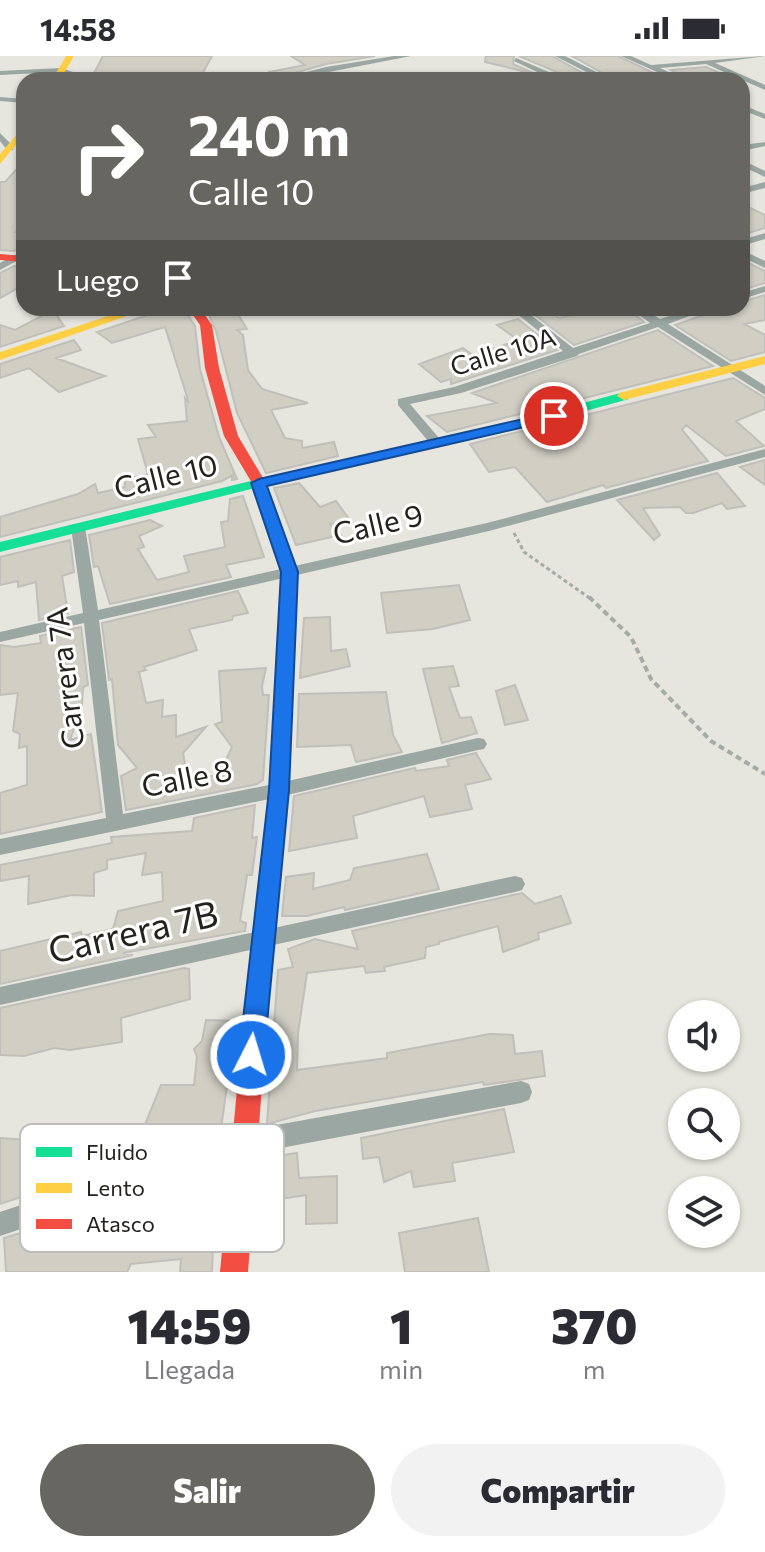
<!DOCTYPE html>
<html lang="es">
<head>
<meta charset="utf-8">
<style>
	body { margin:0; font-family:Commissioner,sans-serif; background:#f2f2f3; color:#2b2b33; height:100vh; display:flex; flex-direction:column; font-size:30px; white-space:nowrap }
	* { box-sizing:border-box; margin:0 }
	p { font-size:26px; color:#7c7c81 }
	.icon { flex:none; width:44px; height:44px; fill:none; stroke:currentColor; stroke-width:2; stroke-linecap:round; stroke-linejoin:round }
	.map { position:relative; height:1216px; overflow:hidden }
	.side { display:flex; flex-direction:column; background:#fff; flex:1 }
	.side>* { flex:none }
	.banner { position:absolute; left:16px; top:16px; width:734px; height:244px; border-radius:24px; box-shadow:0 2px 6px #0004; background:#676661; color:#fff; overflow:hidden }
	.controls { position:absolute; left:668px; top:944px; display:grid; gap:16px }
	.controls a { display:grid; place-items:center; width:72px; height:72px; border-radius:50%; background:#fff; box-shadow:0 2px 6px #0004; font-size:40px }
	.pin { position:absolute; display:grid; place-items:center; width:68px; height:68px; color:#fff; margin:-34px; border:4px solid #fff; border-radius:50%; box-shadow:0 2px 8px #0007 }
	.me { position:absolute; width:88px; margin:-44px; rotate:5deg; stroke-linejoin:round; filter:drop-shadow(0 0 6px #0008) }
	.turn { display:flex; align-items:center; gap:28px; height:168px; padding:0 40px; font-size:36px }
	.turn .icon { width:104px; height:104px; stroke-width:2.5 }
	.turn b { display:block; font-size:56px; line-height:68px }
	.then { display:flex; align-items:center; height:76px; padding:0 40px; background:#0003; gap:16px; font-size:30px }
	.eta { display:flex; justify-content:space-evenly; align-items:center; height:136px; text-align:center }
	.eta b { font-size:48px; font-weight:800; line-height:56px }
	.button { display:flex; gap:16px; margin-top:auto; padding:16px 40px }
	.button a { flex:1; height:92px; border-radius:48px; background:#676661; color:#fff; font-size:32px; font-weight:800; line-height:92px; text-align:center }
	.button a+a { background:#f2f2f3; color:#2b2b33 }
	.status { display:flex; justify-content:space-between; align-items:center; height:56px; padding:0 40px; background:#fff; direction:ltr }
	.status svg { height:22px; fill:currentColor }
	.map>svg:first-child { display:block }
</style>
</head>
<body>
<div class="status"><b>14:58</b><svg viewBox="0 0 49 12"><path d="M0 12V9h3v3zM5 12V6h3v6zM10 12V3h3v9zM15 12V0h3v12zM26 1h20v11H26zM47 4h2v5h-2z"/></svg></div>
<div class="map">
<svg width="765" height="1216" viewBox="0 0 765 1216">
	<rect width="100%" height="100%" fill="#e6e5de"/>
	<path fill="#d1cfc4" stroke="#c0bfba" stroke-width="2" d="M103 0H212L199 24 94 17Z
		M291 0H375L326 8 270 24 269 16 305 9Z
		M486 0H514L513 8 535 18 485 6Z
		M519 0H552L595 24H567L564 19Z
		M572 0H618L668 24H615Z
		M706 11 735 24H688L671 14Z
		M24 105V165L15 176 24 180V188L14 195 0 194V126H5Z
		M742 148 765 159V172L742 179Z
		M742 204 765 215V227L742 234Z
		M14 210 24 211V229L0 242V217Z
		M765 239V264L744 268 765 279V296L731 305 675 269 724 252H742V246Z
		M155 252H183L195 270 200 313 219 381 237 423 232 424 233 419 222 425 0 481V461L78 438 95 428 98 437 125 431V424L148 418 138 383 156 381 148 369 187 365 185 342 189 347 165 271 112 287 97 276 151 258Z
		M206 252H234L247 273 237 274 243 279 248 314 262 333 308 347 271 354 285 382 302 385V392L334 386 338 400 266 417 237 357 216 275Z
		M605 252H627L644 266 574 289 534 258 548 253 559 262Z
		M53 254 64 270 0 291V269L15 274Z
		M518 263 557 294 451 328V323L441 326 419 308 463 292 474 300 518 284 497 269Z
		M658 274 713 310 447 376 427 360 497 347 472 337Z
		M74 284 81 294 56 302 105 320 59 336 29 312 0 322V308Z
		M733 322 765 342V353L736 365 764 390 726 400 686 369 682 374 708 405 606 432 603 429 547 446 515 411 489 416 470 388Z
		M765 404V429L740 411Z
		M717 417 745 450 727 453 722 447 693 457H686L680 451 643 452 660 479 654 484 617 444Z
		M299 427 320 451 336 445 349 463 330 468 341 479 296 489 274 432Z
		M243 440 264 501 226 509 231 521 110 548 98 510 94 511 89 479 150 464 162 470 139 480 144 491 138 493 157 524 189 516 184 500 225 491 221 466 228 465 230 443Z
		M70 484 74 516 62 520 68 557 39 564 36 526 18 531V525L0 529V501Z
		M459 529 470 564 433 573 387 577 381 537Z
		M238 535 248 557 233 560 232 564 189 573 197 594 144 611 146 614 139 616 146 647 163 644 162 661 176 659V681L206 671 183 697 188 724 219 719 232 691 215 668 222 666 219 615 266 612 262 630 263 639H269L263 724 257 728 126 754 121 720 137 712 118 689 112 623 109 624 102 567Z
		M330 561 331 595 346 593 350 610 300 622 304 562Z
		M81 571 88 629 83 631 82 649 70 684 91 678 102 756 0 778V737L27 729V690L19 692 20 678 13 675 18 637 0 639V589L14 591 41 587 40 580Z
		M453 610 459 630 449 631 460 662 471 661 477 677 442 687 423 613Z
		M515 629 528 664 505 669 496 635Z
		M386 636 393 679 402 696 356 706 351 689 297 691 299 638Z
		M476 697 491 723 465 729 472 753 430 761 424 740 353 760 357 782 289 795 294 740 410 713 415 712 416 715 449 710 447 704Z
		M255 749 252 782 257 781 252 819H247L240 865 246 867 245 875 123 897 133 899 0 928V895L81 876 82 880 113 873 118 855 163 845 162 816 142 819 146 797 107 804V813L94 817V840L72 839 28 848 29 820 0 825V809L112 787 111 781 192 775 194 762Z
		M427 798 439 833 345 854 344 851 307 860H282L286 821 314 817 313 833 350 824 354 812Z
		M522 837 535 848 561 840 571 867 538 877 539 883 503 896 498 870 439 886V888L426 891 425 902 384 911 385 915 366 917 364 910 307 917 298 977 297 1014 387 1002V997L490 978 513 979 515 998 542 995 545 1020 484 1029 483 1026 315 1055 267 1068 278 914 293 911 288 893 315 883 358 893 352 875Z
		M184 912 189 913 190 943 121 962 122 986 70 994 54 992 24 1000 0 999V952Z
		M206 964 236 965 220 1080 186 1091 187 1086H154L151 1079 142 1076 161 1029H194L197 1001 194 993 202 985Z
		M504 1053 514 1096 452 1107 455 1125 414 1131 411 1115 384 1126 379 1101 363 1103 361 1082Z
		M0 1082 29 1084 36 1136 0 1148Z
		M297 1097 299 1122 337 1120V1167L306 1168V1139L261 1146 264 1102Z
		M215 1127 212 1216H180L181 1203 131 1208 127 1216H6L4 1182 93 1155 139 1148 140 1144 170 1130Z
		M478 1162 489 1216H405L399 1177Z"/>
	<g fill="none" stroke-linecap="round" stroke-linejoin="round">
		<path stroke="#a5aca7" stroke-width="3" stroke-dasharray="4 3" stroke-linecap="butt" d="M514 477 524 496 591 543"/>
		<path stroke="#a5aca7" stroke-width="4" stroke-dasharray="6 4" stroke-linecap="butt" d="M589 541 631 581 651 623 711 685 765 718"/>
		<path fill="#9ba7a2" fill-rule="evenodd" d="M394 0H411L288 24H275L326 11Z
			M555 0H565L612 24H602Z
			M621 0H631L651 9 765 0 715 7 765 29V34L706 8 660 12 685 24H675Z
			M516 2 563 22 564 24H554L514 5Z
			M61 12 82 19 141 24 81 23 60 16 0 19V15Z
			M0 41 24 43V47L0 45Z
			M742 49 765 58V63L742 54Z
			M0 77 13 90V94H7L0 85Z
			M765 86V90L742 95V89Z
			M742 104 765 115V121L742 110Z
			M765 126V132L742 138V132Z
			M765 177V183L742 190V184Z
			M24 194V201L0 214V207Z
			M742 194 765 205V212L742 201Z
			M765 230V236L742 243V237Z
			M510 252H522L573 292 650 267 630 252H642L660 263 695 252H711L668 268 765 330V339L658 271 579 298 577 300 461 337 410 348 444 388 438 392 433 391 398 349V343L454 331 563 295Z
			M765 393V401L489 475 99 564 123 758 279 727 478 682 484 683 487 688 484 693 478 694 279 741 0 799V783L106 762 84 567 0 586V576L83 557 71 471 73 468H83L85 471 98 554 487 467Z
			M515 820 522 822 525 828 522 834 515 836 0 949V931Z
			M521 1025 529 1028 532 1036 529 1044 521 1047 243 1099 0 1180V1156L243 1075Z"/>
		<path fill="#16e098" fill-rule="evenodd" d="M624 336 631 340 629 343 527 371 259 431 0 496V486L259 423 524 363Z"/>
		<path fill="#ffcf43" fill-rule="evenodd" d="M66 0H74L60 24H52Z
			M24 70V79L0 108V98Z
			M132 252H150L0 304V296Z
			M765 300V308L624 344 617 340 619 337Z
			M285 607 294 613 289 734 265 990 262 998 253 1001 244 998 241 990 269 734 276 613Z"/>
		<path fill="#f24e42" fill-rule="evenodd" d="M0 198 24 200V206L0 204Z
			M188 252H200L212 269 219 312 238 380 266 427 298 516 294 613 285 619 276 613 282 516 252 427 224 380 205 312 200 269Z
			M253 979 262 982 265 990 248 1216H220L241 990 244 982Z"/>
	</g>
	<path fill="#1a73e8" stroke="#114b97" stroke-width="2" d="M554 356 561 360 559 363 267 430 298 516 289 734 264 999 260 1008 251 1011 242 1008 239 999 269 734 281 516 251 427 259 423Z"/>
	<g text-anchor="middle" stroke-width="6" stroke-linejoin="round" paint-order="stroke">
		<g font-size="26" fill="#23221d" stroke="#fff">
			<text transform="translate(503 296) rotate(-17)" y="9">Calle 10A</text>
		</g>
		<g font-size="30" fill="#23221d" stroke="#fff">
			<text transform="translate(166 421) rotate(-14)" y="10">Calle 10</text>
			<text transform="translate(378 469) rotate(-13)" y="10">Calle 9</text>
			<text transform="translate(66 622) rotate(-97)" y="10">Carrera 7A</text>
			<text transform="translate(187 723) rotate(-11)" y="10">Calle 8</text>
		</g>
		<g font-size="36" fill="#23221d" stroke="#fff">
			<text transform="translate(133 876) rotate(-13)" y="13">Carrera 7B</text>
		</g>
	</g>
	<rect x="20" y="1068" width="264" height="128" rx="12" fill="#fff" stroke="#bdbdbb" stroke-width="2"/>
	<rect x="36" y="1091" width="36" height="10" fill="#16e098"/>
	<rect x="36" y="1127" width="36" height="10" fill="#ffcf43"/>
	<rect x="36" y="1163" width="36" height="10" fill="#f24e42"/>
	<g font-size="22" fill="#23221d">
		<text x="86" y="1104">Fluido</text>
		<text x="86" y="1140">Lento</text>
		<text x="86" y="1176">Atasco</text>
	</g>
</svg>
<div class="controls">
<a><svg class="icon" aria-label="sound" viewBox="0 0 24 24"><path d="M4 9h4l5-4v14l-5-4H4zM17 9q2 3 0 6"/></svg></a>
<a><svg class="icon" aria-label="search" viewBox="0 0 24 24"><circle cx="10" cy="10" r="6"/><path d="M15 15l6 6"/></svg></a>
<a><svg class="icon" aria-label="layers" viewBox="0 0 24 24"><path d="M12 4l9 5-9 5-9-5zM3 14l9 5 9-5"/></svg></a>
</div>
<div class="pin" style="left:554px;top:360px;background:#d93025"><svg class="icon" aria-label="arrive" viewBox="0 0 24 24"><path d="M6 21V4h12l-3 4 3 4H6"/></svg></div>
<svg class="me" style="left:251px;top:999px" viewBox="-20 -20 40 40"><circle r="17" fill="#1a73e8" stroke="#fff" stroke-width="3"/><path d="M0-11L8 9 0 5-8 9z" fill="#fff"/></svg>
<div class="banner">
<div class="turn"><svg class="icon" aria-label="right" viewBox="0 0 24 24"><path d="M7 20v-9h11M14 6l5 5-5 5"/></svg><div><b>240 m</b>Calle 10</div></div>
<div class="then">Luego<svg class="icon" aria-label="arrive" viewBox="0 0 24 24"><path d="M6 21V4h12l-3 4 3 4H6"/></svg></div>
</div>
</div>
<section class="side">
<div class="eta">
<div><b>14:59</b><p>Llegada</p></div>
<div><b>1</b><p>min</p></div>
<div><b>370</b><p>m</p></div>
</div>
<div class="button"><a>Salir</a><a>Compartir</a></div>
</section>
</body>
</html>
